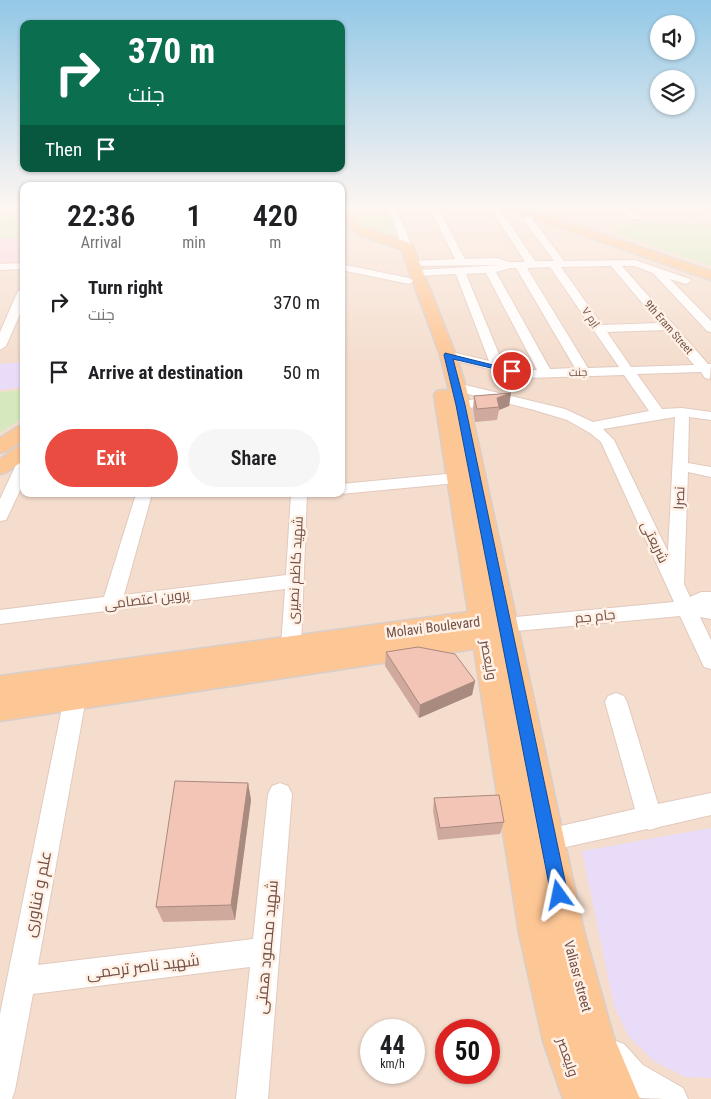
<!DOCTYPE html>
<html lang="en">
<head>
<meta charset="utf-8">
<style>
	body { margin:0; font-family:"Roboto Condensed",Cairo,sans-serif; background:#f6f6f6; color:#202124; height:100vh; display:flex; flex-direction:column; font-size:19px; white-space:nowrap }
	* { box-sizing:border-box; margin:0 }
	p { font-size:16px; color:#757577 }
	.icon { flex:none; width:28px; height:28px; fill:none; stroke:currentColor; stroke-width:2; stroke-linecap:round; stroke-linejoin:round }
	.map { position:relative; flex:1; overflow:hidden }
	.sheet { position:absolute; left:20px; top:182px; width:325px; height:315px; display:flex; flex-direction:column; background:#fff; border-radius:10px; box-shadow:0 1px 4px #0004 }
	.sheet>* { flex:none }
	.hud { position:absolute; left:20px; top:20px; width:325px; height:152px; border-radius:10px; box-shadow:0 1px 4px #0004; background:#0b6e4f; color:#fff; overflow:hidden }
	.controls { position:absolute; left:650px; top:15px; display:grid; gap:10px }
	.controls a { display:grid; place-items:center; width:45px; height:45px; border-radius:50%; background:#fff; box-shadow:0 1px 4px #0004; font-size:25px }
	.speed { position:absolute; left:360px; top:1019px; display:flex; gap:10px; font-size:25px; font-weight:700; text-align:center }
	.speed>* { display:grid; place-content:center; width:65px; height:65px; border-radius:50%; background:#fff; box-shadow:0 1px 4px #0004; line-height:1 }
	.speed small { font-size:12px; font-weight:400 }
	.speed .limit { border:8px solid #d22; background:#fff; color:#111 }
	.pin { position:absolute; display:grid; place-items:center; width:42px; height:42px; color:#fff; margin:-21px; border:2px solid #fff; border-radius:50%; box-shadow:0 1px 5px #0007 }
	.me { position:absolute; width:55px; margin:-28px; rotate:348deg; stroke-linejoin:round; filter:drop-shadow(0 0 4px #0008) }
	.turn { display:flex; align-items:center; gap:18px; height:105px; padding:0 25px; font-size:22px }
	.turn .icon { width:65px; height:65px; stroke-width:2.5 }
	.turn b { display:block; font-size:35px; line-height:42px }
	.then { display:flex; align-items:center; height:48px; padding:0 25px; background:#0003; gap:10px; font-size:19px }
	.eta { display:flex; justify-content:space-evenly; align-items:center; height:85px; text-align:center }
	.eta b { font-size:30px; font-weight:600; line-height:35px }
	.cta { display:flex; gap:10px; margin-top:auto; padding:10px 25px }
	.cta a { flex:1; height:58px; border-radius:30px; background:#ea4c41; color:#fff; font-size:20px; font-weight:600; line-height:58px; text-align:center }
	.cta a+a { background:#f6f6f6; color:#202124 }
	ul { padding:0; list-style:none }
	li { display:flex; align-items:center; gap:15px; height:70px; padding:0 25px }
	li div { flex:1 }
	li b { display:block; font-size:19px }
	li em { font-style:normal }
	.map>svg:first-child { display:block }
</style>
</head>
<body>
<div class="map">
<svg width="711" height="1099" viewBox="0 0 711 1099">
	<rect width="100%" height="100%" fill="#fcecdf"/>
	<path fill="#f4ddcd" fill-rule="evenodd" d="M0 208H24V494H341V208H711V1099H0ZM371 1030H414V1072H371ZM446 1030H489V1072H446Z"/>
	<path fill="#e9dcf8" d="M24 362V387L0 390V364Z
		M711 828V1078L685 1077 655 1062 629 1037 614 1006 582 851Z"/>
	<path fill="#fad2dd" d="M24 238V261L0 263V239Z"/>
	<path fill="#d6e9be" d="M0 208H24V237L0 238Z
		M358 208H387L396 232 383 236 353 224 349 218Z
		M643 221 711 225V266L611 232Z
		M24 390V417L0 433V392Z"/>
	<g fill="none" stroke-linecap="round" stroke-linejoin="round">
		<defs>
			<path id="minor" d="M388 208H396L412 247 411 249H403L402 247Z
				M430 208H438L465 259 497 258 509 262H525L491 208H499L535 261H554L523 219 528 216 531 217 564 261 635 260 690 279 691 281 686 284 670 279 711 321V332L707 331 653 273 634 266H622L708 364H711L710 379 705 378 701 372 637 374 662 409 682 408 711 412V420L689 417 688 463 711 467V477L688 472 684 584 690 597 701 592H711V619L700 617 711 640V669L704 667 680 616 505 632 498 630 495 625 498 620 505 618 674 602 601 442 590 433 567 420 534 410 506 403 460 409 455 408 453 405 455 402 484 398 452 390 450 387 452 384 457 383 565 409 593 422 649 411 624 375 527 378 444 358 442 355 444 352 448 351 489 361 456 274 418 276 413 273 418 270 500 265 411 266 410 264 411 262 415 261 455 259ZM611 266 659 323 602 325 561 267ZM550 267 619 367 588 368 527 268ZM510 268H516L575 368 550 369 496 272ZM486 273 537 370H527L503 364 466 274ZM665 330 694 365 631 367 607 332ZM675 417 668 552 614 440 603 429Z
				M615 208H625L642 217 640 219H634Z
				M24 263V269L0 270V264Z
				M341 264 409 278 414 281 409 284 341 270Z
				M24 288V305L6 346 0 350V332L18 291Z
				M24 460V482L8 516 6 520 0 521V499L16 465 19 462Z
				M457 473 463 475 465 478 463 481 457 483 341 494H340L341 484Z
				M136 494H152L124 595 286 575 291 494H307L301 646 298 651 291 654 284 651 281 646 285 589 0 624V610L104 597Z
				M75 689 82 692 86 698 38 965 253 939 268 794 272 786 280 783 288 786 292 794 268 1099H236L250 967 33 994 15 1090 12 1099H0V1014L64 698 68 692Z
				M616 693 624 696 627 702 658 804 711 793V815L659 827 650 830 647 829 548 851 539 847 536 839 539 831 635 809 605 702 608 696Z
				M613 1040 624 1044 643 1065 683 1088 688 1099C676 1099 651 1099 641 1098 622 1091 605 1073 598 1055L602 1044Z"/>
			<path id="major" d="M508 208H524L711 271V280L510 210Z
				M345 213 349 214 358 225 412 244 456 355 466 387 584 931 613 1035 640 1099H563L543 1041 519 933 474 649 0 721V676L468 612 434 395 437 391 443 390 449 391 440 355 401 249C385 243 341 234 341 214Z
				M24 425V440L7 451 0 453V438L17 427Z
				M24 445V460L7 472 0 474V459L17 447Z"/>
		</defs>
		<use href="#minor" stroke="#e2c9be" stroke-width="2"/>
		<use href="#major" stroke="#d8cecb" stroke-width="3"/>
		<use href="#minor" fill="#fff" fill-rule="evenodd"/>
		<use href="#major" fill="#fdc695" fill-rule="evenodd"/>
	</g>
	<path fill="#d0a99d" d="M511 393 509 406 499 410 497 420 475 422 473 409 474 396Z
		M386 652 475 681 472 695 419 718 385 666Z
		M248 783 251 800 235 920 163 922 156 907Z
		M434 798 504 822 500 834 438 840 433 811Z"/>
	<path fill="#a98a7f" d="M511 393 509 406 499 410V407L497 398Z
		M475 681 472 695 419 718 420 705Z
		M248 783 251 800 235 920 231 905Z"/>
	<path fill="#f2c5b6" stroke="#a98a7f" d="M511 393 497 398 499 407 477 409 474 396Z
		M418 647 455 654 475 681 420 705 386 652Z
		M175 781 248 783 231 905 156 907Z
		M499 795 504 822 440 828 434 798Z"/>
	<linearGradient id="sky" x2="0" y2="1"><stop stop-color="#93c8e7"/><stop offset="0.57" stop-color="#fef6f1"/><stop offset="1" stop-color="#fef6f1" stop-opacity="0"/></linearGradient>
	<rect width="711" height="362" fill="url(#sky)"/>
	<path fill="#1a73e8" stroke="#114b97" d="M445 353 517 371 512 373 453 359 465 405 568 895 565 901 559 903 553 901 551 895 456 405 444 355Z"/>
	<g text-anchor="middle" stroke-width="5" stroke-linejoin="round" paint-order="stroke">
		<g font-size="11" fill="#734f47" stroke="#fff1e5">
			<text transform="translate(591 317) rotate(55)" y="4">اِرم ۷</text>
			<text transform="translate(669 327) rotate(49)" y="4">9th Eram Street</text>
			<text transform="translate(578 372) rotate(-2)" y="4">جنت</text>
		</g>
		<g font-size="14" fill="#734f47" stroke="#fff1e5">
			<text transform="translate(679 498) rotate(-88)" y="5">نصرا</text>
			<text transform="translate(655 542) rotate(64)" y="5">شریعتی</text>
			<text transform="translate(295 570) rotate(-87)" y="5">شهید کاظم نصیری</text>
			<text transform="translate(147 599) rotate(-7)" y="5">پروین اعتصامی</text>
			<text transform="translate(595 616) rotate(-6)" y="5">جام جم</text>
			<text transform="translate(433 627) rotate(-7)" y="5">Molavi Boulevard</text>
			<text transform="translate(489 660) rotate(80)" y="5">ولیعصر</text>
			<text transform="translate(578 976) rotate(75)" y="5">Valiasr street</text>
			<text transform="translate(568 1057) rotate(71)" y="5">ولیعصر</text>
		</g>
		<g font-size="16" fill="#734f47" stroke="#fff1e5">
			<text transform="translate(37 894) rotate(-79)" y="6">علم و فناوری</text>
			<text transform="translate(266 947) rotate(-85)" y="6">شهید محمود همتی</text>
			<text transform="translate(143 966) rotate(-7)" y="6">شهید ناصر ترحمی</text>
		</g>
	</g>
</svg>
<div class="controls">
<a><svg class="icon" aria-label="sound" viewBox="0 0 24 24"><path d="M4 9h4l5-4v14l-5-4H4zM17 9q2 3 0 6"/></svg></a>
<a><svg class="icon" aria-label="layers" viewBox="0 0 24 24"><path d="M12 4l9 5-9 5-9-5zM3 14l9 5 9-5"/></svg></a>
</div>
<div class="speed"><div>44<small>km/h</small></div><div class="limit">50</div></div>
<div class="pin" style="left:512px;top:371px;background:#d93025"><svg class="icon" aria-label="arrive" viewBox="0 0 24 24"><path d="M6 21V4h12l-3 4 3 4H6"/></svg></div>
<svg class="me" style="left:559px;top:895px" viewBox="-20 -20 40 40"><path d="M0-17L14 15 0 8-14 15z" fill="#1a73e8" stroke="#fff" stroke-width="4"/></svg>
<div class="hud">
<div class="turn"><svg class="icon" aria-label="right" viewBox="0 0 24 24"><path d="M7 20v-9h11M14 6l5 5-5 5"/></svg><div><b>370 m</b>جنت</div></div>
<div class="then">Then<svg class="icon" aria-label="arrive" viewBox="0 0 24 24"><path d="M6 21V4h12l-3 4 3 4H6"/></svg></div>
</div>
<section class="sheet">
<div class="eta">
<div><b>22:36</b><p>Arrival</p></div>
<div><b>1</b><p>min</p></div>
<div><b>420</b><p>m</p></div>
</div>
<ul>
<li><svg class="icon" aria-label="right" viewBox="0 0 24 24"><path d="M7 20v-9h11M14 6l5 5-5 5"/></svg><div><b>Turn right</b><p>جنت</p></div><em>370 m</em></li>
<li><svg class="icon" aria-label="arrive" viewBox="0 0 24 24"><path d="M6 21V4h12l-3 4 3 4H6"/></svg><div><b>Arrive at destination</b></div><em>50 m</em></li>
</ul>
<div class="cta"><a>Exit</a><a>Share</a></div>
</section>
</div>
</body>
</html>
